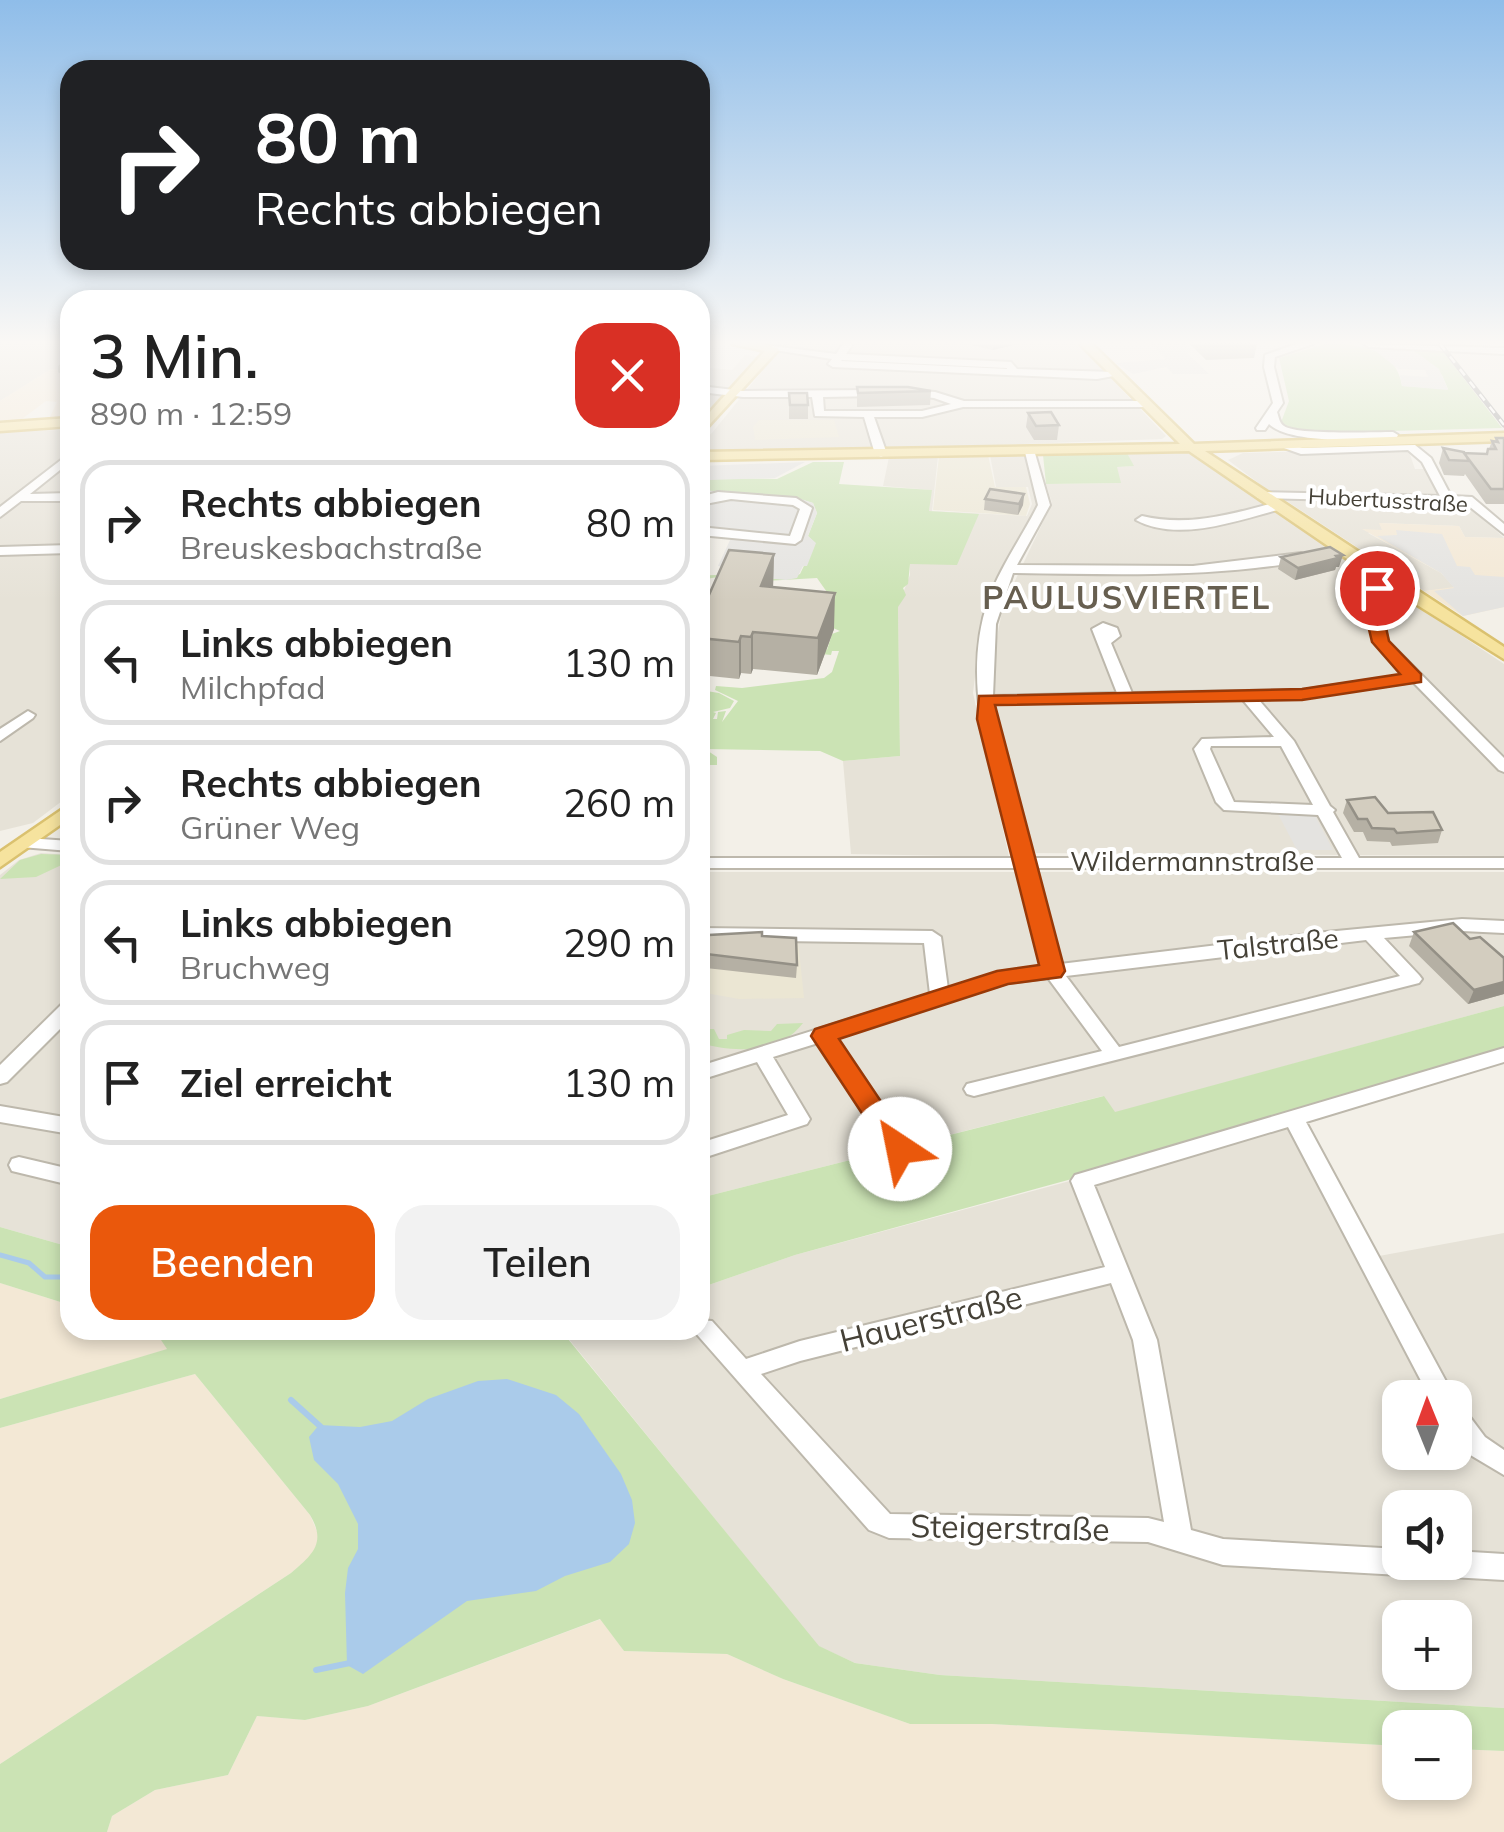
<!DOCTYPE html>
<html lang="de">
<head>
<meta charset="utf-8">
<style>
	body { margin:0; font-family:Mulish,sans-serif; background:#f2f2f2; color:#222; height:100vh; display:flex; flex-direction:column; font-size:38px; white-space:nowrap }
	* { box-sizing:border-box; margin:0 }
	p { font-size:32px; color:#767676 }
	.icon { flex:none; width:55px; height:55px; fill:none; stroke:currentColor; stroke-width:2; stroke-linecap:round; stroke-linejoin:round }
	.map { position:relative; flex:1; overflow:hidden }
	.side { position:absolute; left:60px; top:290px; width:650px; height:1050px; display:flex; flex-direction:column; background:#fff; border-radius:30px; box-shadow:0 5px 15px #0003 }
	.side>* { flex:none }
	.top-card { position:absolute; left:60px; top:60px; width:650px; height:210px; border-radius:30px; box-shadow:0 5px 15px #0003; background:#202124; color:#fff; overflow:hidden }
	.needle { width:65px; rotate:359deg }
	.fabs { position:absolute; left:1382px; top:1380px; display:grid; gap:20px }
	.fabs a { display:grid; place-items:center; width:90px; height:90px; border-radius:20px; background:#fff; box-shadow:0 5px 15px #0003; font-size:50px }
	.pin { position:absolute; display:grid; place-items:center; width:85px; height:85px; color:#fff; margin:-42px; border:5px solid #fff; border-radius:50%; box-shadow:0 2px 10px #0007 }
	.me { position:absolute; width:110px; margin:-55px; rotate:326deg; stroke-linejoin:round; filter:drop-shadow(0 0 8px #0008) }
	.turn { display:flex; align-items:center; gap:35px; height:210px; padding:0 30px; font-size:45px }
	.turn .icon { width:130px; height:130px; stroke-width:2.5 }
	.turn b { display:block; font-size:70px; line-height:85px }
	.round { display:grid; place-items:center; flex:none; width:105px; height:105px; border-radius:30px; background:#f2f2f2 }
	.headline { display:flex; align-items:center; justify-content:space-between; height:170px; padding:0 30px }
	h1 { font-size:60px; font-weight:600; line-height:75px }
	.button { display:flex; gap:20px; margin-top:auto; padding:20px 30px }
	.button a { flex:1; height:115px; border-radius:30px; background:#ea580c; color:#fff; font-size:40px; font-weight:600; line-height:115px; text-align:center }
	.button a+a { background:#f2f2f2; color:#222 }
	ul { padding:0; list-style:none }
	li { display:flex; align-items:center; gap:30px; height:125px; margin:0 20px 15px; padding:0 10px; border:5px solid #e0e0e0; border-radius:30px }
	li div { flex:1 }
	li b { display:block; font-size:38px }
	li em { font-style:normal }
	.map>svg:first-child { display:block }
</style>
</head>
<body>
<div class="map">
<svg width="1504" height="1832" viewBox="0 0 1504 1832">
	<rect width="100%" height="100%" fill="#f3f0e8"/>
	<path fill="#e6e2d7" fill-rule="evenodd" d="M0 344H70V371L51 369 0 401Z
		M784 344H1078L1166 436 1162 439 797 452H700V442L712 433Z
		M745 355 759 357 700 418V367L732 370Z
		M70 430V795L33 823 0 831V431Z
		M1408 449 1415 469H1426L1438 495 1269 491 1228 460 1243 453Z
		M1185 451 1504 664V856L1029 853 993 710 994 653 1003 606 1052 503 1046 484 1120 483 1116 467 1133 466 1127 453Z
		M1027 454 1038 503 982 620 973 693 1009 857 851 854 843 761 900 756 898 606 910 575V564L978 515 929 511 931 490 883 486 889 457 938 456 932 511 1027 516 1032 504 1028 487H996L990 455Z
		M1282 498 1467 504 1504 538 1465 537 1459 526 1380 523 1383 530 1368 533 1441 573 1455 588 1424 591Z
		M41 853 70 855V1247L0 1227V875L19 860Z
		M700 872H1504V1006L1114 1113 1103 1096 700 1198Z
		M1304 1118 1379 1256 1504 1233V1708L940 1675 855 1663 818 1646 568 1338 589 1330H700V1288L795 1255ZM1400 1398H1455V1452H1400ZM1400 1508H1455V1562H1400ZM1400 1618H1455V1672H1400Z"/>
	<path fill="#f3e8d5" d="M51 369 70 371V417L49 419 57 402 46 401 18 422 0 423V401Z
		M1379 523 1459 526 1465 537 1504 538V607L1463 616 1424 591 1454 587 1441 573 1362 529 1382 530Z
		M0 1283 70 1305V1330H145L157 1334 168 1349 0 1399Z
		M195 1374 310 1515 319 1536 317 1551 291 1573 0 1764V1428Z
		M601 1619 624 1651 727 1654 783 1679 910 1724H992L1400 1746V1782H1455V1749L1504 1751V1832H107L112 1816 155 1790 228 1775 257 1716 305 1720 368 1706Z"/>
	<path fill="#ebe6d3" d="M759 420H834L839 437 755 440 753 427Z
		M988 455 995 487H1026L1030 504 1026 516 933 510 939 456Z
		M702 938 798 941 804 998 739 999 700 992Z"/>
	<path fill="#cbe3b4" d="M1325 344C1359 344 1396 347 1402 386L1448 389 1442 375 1406 348 1441 349 1502 428 1319 433 1294 431 1280 425 1289 401 1279 358Z
		M1127 453 1134 466 1117 467 1121 483 1046 484 1043 455Z
		M813 462H844L839 484 932 490 929 511 979 514 957 565 910 564 908 584 903 588 906 595 898 607 900 756 843 761 820 751 705 749 717 757V765H700V716L708 714H700V690L719 693 734 701 730 708 713 712 716 713 713 719H717L718 712 726 711 722 722 738 701 715 690 716 686 742 688 824 678 832 672 839 651H832L831 655 794 651 795 647 827 650 832 634 840 631 833 628 829 595 817 578 765 581 724 576 700 580V576C733 571 769 586 800 574L815 543 808 536 817 513 813 503 797 498 700 491V478L777 479Z
		M41 854 70 855V861L36 877 0 879 20 860Z
		M1504 1006V1051L1079 1177 795 1255 700 1288V1198L1104 1096 1115 1112Z
		M803 1023C780 1054 734 1053 700 1043V1031L709 1033V1029H714L719 1039H727V1035L744 1030 771 1031 777 1024Z
		M0 1227 70 1247V1305L0 1283Z
		M145 1330H589L568 1339 819 1646 855 1663 940 1675 1504 1708V1751L1455 1749V1728H1400V1746L992 1724H910L783 1679 727 1654 624 1651 600 1619 368 1706 305 1720 257 1716 228 1775 155 1790 112 1816 107 1832H0V1764L291 1573C312 1555 327 1543 310 1515L195 1374 0 1428V1399L167 1349 157 1334Z"/>
	<path fill="#e4e3e0" d="M1151 344H1185L1191 351 1186 352 1209 374H1173L1166 367 1133 374 1116 363 1166 359Z
		M1372 348 1413 350 1439 369 1448 390 1402 386 1400 375 1428 377 1425 370 1398 369Z
		M805 462 775 478 710 480 709 475H700V466Z
		M701 490 797 498 813 503 817 513 808 536 816 543 807 566H803L797 578 786 580 720 574 723 567 718 566 731 538H737L739 533 700 528Z
		M1396 530 1442 534 1457 566 1470 567 1475 575 1504 577V607L1463 616 1434 591 1454 588 1441 573 1377 536 1397 535Z
		M1277 812H1313L1333 850H1297Z"/>
	<path fill="#aacbea" d="M507 1379 556 1395 579 1414 621 1474 632 1500 635 1523 629 1544 610 1562 565 1576 536 1591 467 1601 363 1674 347 1665 345 1593 348 1568 358 1549V1524L338 1484 314 1460 309 1437 319 1425 360 1427 392 1421 428 1399 478 1381Z"/>
	<g fill="none" stroke-linecap="round" stroke-linejoin="round">
		<path stroke="#aacbea" stroke-width="5" d="M0 1255 29 1263 45 1277H70"/>
		<path stroke="#aacbea" stroke-width="6" d="M291 1400 321 1427
			M316 1670 350 1663"/>
		<defs>
			<path id="minor" d="M843 344H853L846 354 1011 362 1017 369 1114 372 1119 375 1097 379 833 367 828 364 832 359 768 349 773 346 836 354ZM842 360 1007 368V369L841 361Z
				M1296 344H1313L1275 357 1274 367 1283 403 1277 412C1279 417 1279 423 1284 426 1296 435 1374 432 1393 432L1398 435 1397 437C1368 441 1290 444 1269 424L1265 430H1257L1256 428 1273 403 1264 367 1265 355Z
				M1364 344 1504 348V354L1369 347Z
				M70 360V369L60 371V367Z
				M700 386 743 391 879 390 884 393 879 396 823 397 824 411H922L951 404 934 398 906 395 905 393 910 390 935 392 964 401H1144L1149 404 1144 407H963L922 417H874L887 454 881 457 875 454 864 417 815 416 812 397H743L700 392Z
				M1285 442 1302 448 1415 445 1431 458 1451 496 1472 497 1504 524V534L1465 503 1258 498 1256 496 1262 492 1440 496 1422 462 1408 450 1301 454 1281 447 1279 445Z
				M1024 448 1034 450 1050 505 1017 565 1193 566 1301 553 1307 557C1294 565 1271 566 1255 568 1175 577 1094 574 1013 573L996 624 993 696 1117 693 1092 629 1103 623 1117 628 1120 636 1111 643 1132 693 1302 690 1405 675 1374 642 1363 596 1377 584 1384 588 1377 596 1388 641 1504 758V772L1499 770 1413 682 1302 698 1258 699 1294 741 1330 806 1335 810 1333 812 1359 858H1504V868H1034L1060 964 1326 932 1462 919 1504 921V933L1462 931 1384 938 1419 975 1422 979 1419 983 974 1096 967 1094 964 1089 967 1084 1102 1051 1048 978 1007 983 834 1038 907 1143 910 1149 907 1155 900 1157 893 1155 818 1043 773 1057 810 1119 807 1124 700 1159V1143L788 1115 757 1062 700 1080V1066L930 994 924 943 700 940V928L932 931 941 937 948 989 1006 971 1043 966 1018 868H700V858H1015C994 776 959 686 988 601 1000 567 1022 537 1038 505ZM1242 699 1274 737 1202 739 1194 749 1216 802 1224 810 1318 815 1342 858H1032L994 719 993 704ZM1211 746H1281L1313 805 1234 802 1210 749ZM1366 940 1400 976 1119 1047 1066 976Z
				M70 453V462L30 494 70 493V501H21L0 517V507Z
				M718 492 796 498 812 508 801 540 795 544 700 535V527L790 536 800 509 793 505 731 499 700 505V497Z
				M1277 502 1281 503V509C1238 520 1178 543 1136 520L1142 516C1189 527 1232 514 1277 502Z
				M70 545V553L0 555V547Z
				M28 711 35 715 33 718 0 741V729Z
				M27 838 70 841V851L21 847 19 843Z
				M70 1002V1019L7 1082 0 1084V1065L63 1003Z
				M1504 1048V1062L1306 1122 1455 1398H1430L1288 1127 1094 1185 1157 1340 1191 1530 1223 1539 1400 1549V1562H1455V1551L1504 1554V1580L1415 1575 1408 1572 1400 1575 1223 1565 1148 1542 889 1538 869 1530 693 1330H700V1320L712 1321 746 1359 800 1341 1105 1267 1071 1181 1075 1175ZM1111 1283 1133 1340 1164 1522 1148 1518 890 1514 761 1374 800 1361Z
				M0 1106 70 1118V1134L0 1122Z
				M19 1157 70 1169V1185L12 1171 9 1165 12 1159Z
				M1455 1406 1464 1409 1485 1437 1504 1450V1475L1467 1453 1455 1436Z"/>
			<path id="major" d="M732 344H764L779 349 700 435V423L765 351Z
				M1080 344H1092L1194 444 1504 433V441L1205 451 1504 647V659L1398 593 1377 592 1365 582 1372 576 1189 451 700 460V452L1180 444Z
				M70 418V426L0 431V423Z
				M70 804V818L0 867V852Z"/>
		</defs>
		<use href="#minor" stroke="#bdb8ac" stroke-width="4"/>
		<use href="#major" stroke="#dac16f" stroke-width="5"/>
		<use href="#minor" fill="#fff" fill-rule="evenodd"/>
		<use href="#major" fill="#f6e39e" fill-rule="evenodd"/>
		<defs>
			<path id="rail" d="M1440 344 1504 425"/>
		</defs>
		<use href="#rail" stroke="#969696" stroke-width="5"/>
		<use href="#rail" stroke="#fff" stroke-width="2.5" stroke-dasharray="8" stroke-linecap="butt"/>
	</g>
	<path fill="#b5b0a4" d="M966 344H1017L993 350Z
		M1190 344H1257L1254 358 1206 360Z
		M857 387 931 391 930 405 857 407Z
		M789 393 808 405V419H789Z
		M1028 413 1059 425 1057 440H1034L1026 427Z
		M1496 438H1504V504H1486L1465 474 1464 476 1444 475 1439 463 1443 448 1464 453 1487 454 1492 441H1495Z
		M1024 494 1023 505 1018 515 984 510 985 499Z
		M774 554 773 587 834 629 817 675 753 669 751 674 741 673 739 679 700 675V615Z
		M1281 557 1339 567H1336L1335 570 1295 580 1278 569Z
		M1347 800 1442 830 1438 843 1392 846 1390 842 1367 841 1363 832H1354L1343 813Z
		M1414 932 1470 939 1504 958V994L1468 1004 1409 946Z
		M762 936 797 965 796 978 706 968V954Z"/>
	<path fill="#949086" d="M993 344H1017L993 350Z
		M1024 494 1023 505 1018 515 1019 504Z
		M774 554 773 589 761 586Z
		M1343 555 1339 567H1336L1335 570 1295 580 1298 568Z
		M835 593 834 629 817 675 818 638Z
		M753 632V669L751 674V637Z
		M741 636V673L739 679V642Z
		M1504 982V994L1468 1004 1474 990Z"/>
	<path fill="#d3cdbf" stroke="#949086" stroke-width="2.5" d="M1207 344H1253L1209 346Z
		M857 387H908L931 391 858 393Z
		M789 393H807L808 405H790Z
		M1051 412 1059 425 1036 426 1028 413Z
		M1496 438H1504V489H1491L1464 453 1487 454 1488 449H1496L1492 441 1498 442Z
		M1443 448 1464 452 1469 461 1449 460Z
		M990 489 1024 494 1019 504 985 499Z
		M1330 547 1343 555 1336 556 1338 558 1298 568 1281 557Z
		M729 550 774 554 761 586 835 593 818 638 753 632 751 637 741 636 739 642 700 638V615Z
		M1375 797 1388 813 1433 812 1442 830 1397 833 1394 829 1372 828 1367 819H1358L1347 800Z
		M1453 923 1470 939 1480 937 1504 958V982L1474 990 1414 932Z
		M762 932V936L796 938 797 965 706 954 709 935Z"/>
	<linearGradient id="sky" x2="0" y2="1"><stop stop-color="#8fbde9"/><stop offset="0.57" stop-color="#faf8f5"/><stop offset="1" stop-color="#faf8f5" stop-opacity="0"/></linearGradient>
	<rect width="1504" height="601" fill="url(#sky)"/>
	<path fill="#ea580c" stroke="#983908" stroke-width="2.5" d="M1377 582 1385 588 1379 596 1389 641 1421 674V682L1302 700 995 705 1065 971 1061 977 1008 984 839 1039 913 1149 909 1156H890L815 1042 811 1036 815 1029 997 971 1039 965 977 719 979 696 1302 689 1400 674 1372 642 1361 596Z"/>
	<g text-anchor="middle" stroke-width="8" stroke-linejoin="round" paint-order="stroke">
		<g font-size="22" fill="#454137" stroke="#fff">
			<text transform="translate(1388 500) rotate(3)" y="8">Hubertusstraße</text>
		</g>
		<g font-size="28" fill="#454137" stroke="#fff">
			<text x="1192" y="871">Wildermannstraße</text>
			<text transform="translate(1278 944) rotate(-6)" y="10">Talstraße</text>
		</g>
		<g font-size="32" font-weight="bold" letter-spacing="2.5" fill="#675f50" stroke="#fff">
			<text x="1127" y="609">PAULUSVIERTEL</text>
		</g>
		<g font-size="32" fill="#454137" stroke="#fff">
			<text transform="translate(931 1319) rotate(-14)" y="11">Hauerstraße</text>
			<text transform="translate(1010 1528) rotate(1)" y="11">Steigerstraße</text>
		</g>
	</g>
</svg>
<div class="fabs">
<a><svg class="needle" viewBox="-14 -14 28 28"><path d="M0-13l5 13h-10z" fill="#e53935"/><path d="M0 13l5-13h-10z" fill="#767676"/></svg></a>
<a><svg class="icon" aria-label="sound" viewBox="0 0 24 24"><path d="M4 9h4l5-4v14l-5-4H4zM17 9q2 3 0 6"/></svg></a>
<a>+</a>
<a>−</a>
</div>
<div class="pin" style="left:1377px;top:588px;background:#d93025"><svg class="icon" aria-label="arrive" viewBox="0 0 24 24"><path d="M6 21V4h12l-3 4 3 4H6"/></svg></div>
<svg class="me" style="left:900px;top:1149px" viewBox="-20 -20 40 40"><circle r="19" fill="#fff"/><path d="M0-13L10 11 0 6-10 11z" fill="#ea580c"/></svg>
<div class="top-card">
<div class="turn"><svg class="icon" aria-label="right" viewBox="0 0 24 24"><path d="M7 20v-9h11M14 6l5 5-5 5"/></svg><div><b>80 m</b>Rechts abbiegen</div></div>
</div>
<section class="side">
<div class="headline"><div><h1>3 Min.</h1><p>890 m · 12:59</p></div><a class="round" style="background:#d93025;color:#fff"><svg class="icon" aria-label="close" viewBox="0 0 24 24"><path d="M6 6l12 12M18 6L6 18"/></svg></a></div>
<ul>
<li><svg class="icon" aria-label="right" viewBox="0 0 24 24"><path d="M7 20v-9h11M14 6l5 5-5 5"/></svg><div><b>Rechts abbiegen</b><p>Breuskesbachstraße</p></div><em>80 m</em></li>
<li><svg class="icon" aria-label="left" viewBox="0 0 24 24"><path d="M17 20v-9H6M10 6l-5 5 5 5"/></svg><div><b>Links abbiegen</b><p>Milchpfad</p></div><em>130 m</em></li>
<li><svg class="icon" aria-label="right" viewBox="0 0 24 24"><path d="M7 20v-9h11M14 6l5 5-5 5"/></svg><div><b>Rechts abbiegen</b><p>Grüner Weg</p></div><em>260 m</em></li>
<li><svg class="icon" aria-label="left" viewBox="0 0 24 24"><path d="M17 20v-9H6M10 6l-5 5 5 5"/></svg><div><b>Links abbiegen</b><p>Bruchweg</p></div><em>290 m</em></li>
<li><svg class="icon" aria-label="arrive" viewBox="0 0 24 24"><path d="M6 21V4h12l-3 4 3 4H6"/></svg><div><b>Ziel erreicht</b></div><em>130 m</em></li>
</ul>
<div class="button"><a>Beenden</a><a>Teilen</a></div>
</section>
</div>
</body>
</html>
